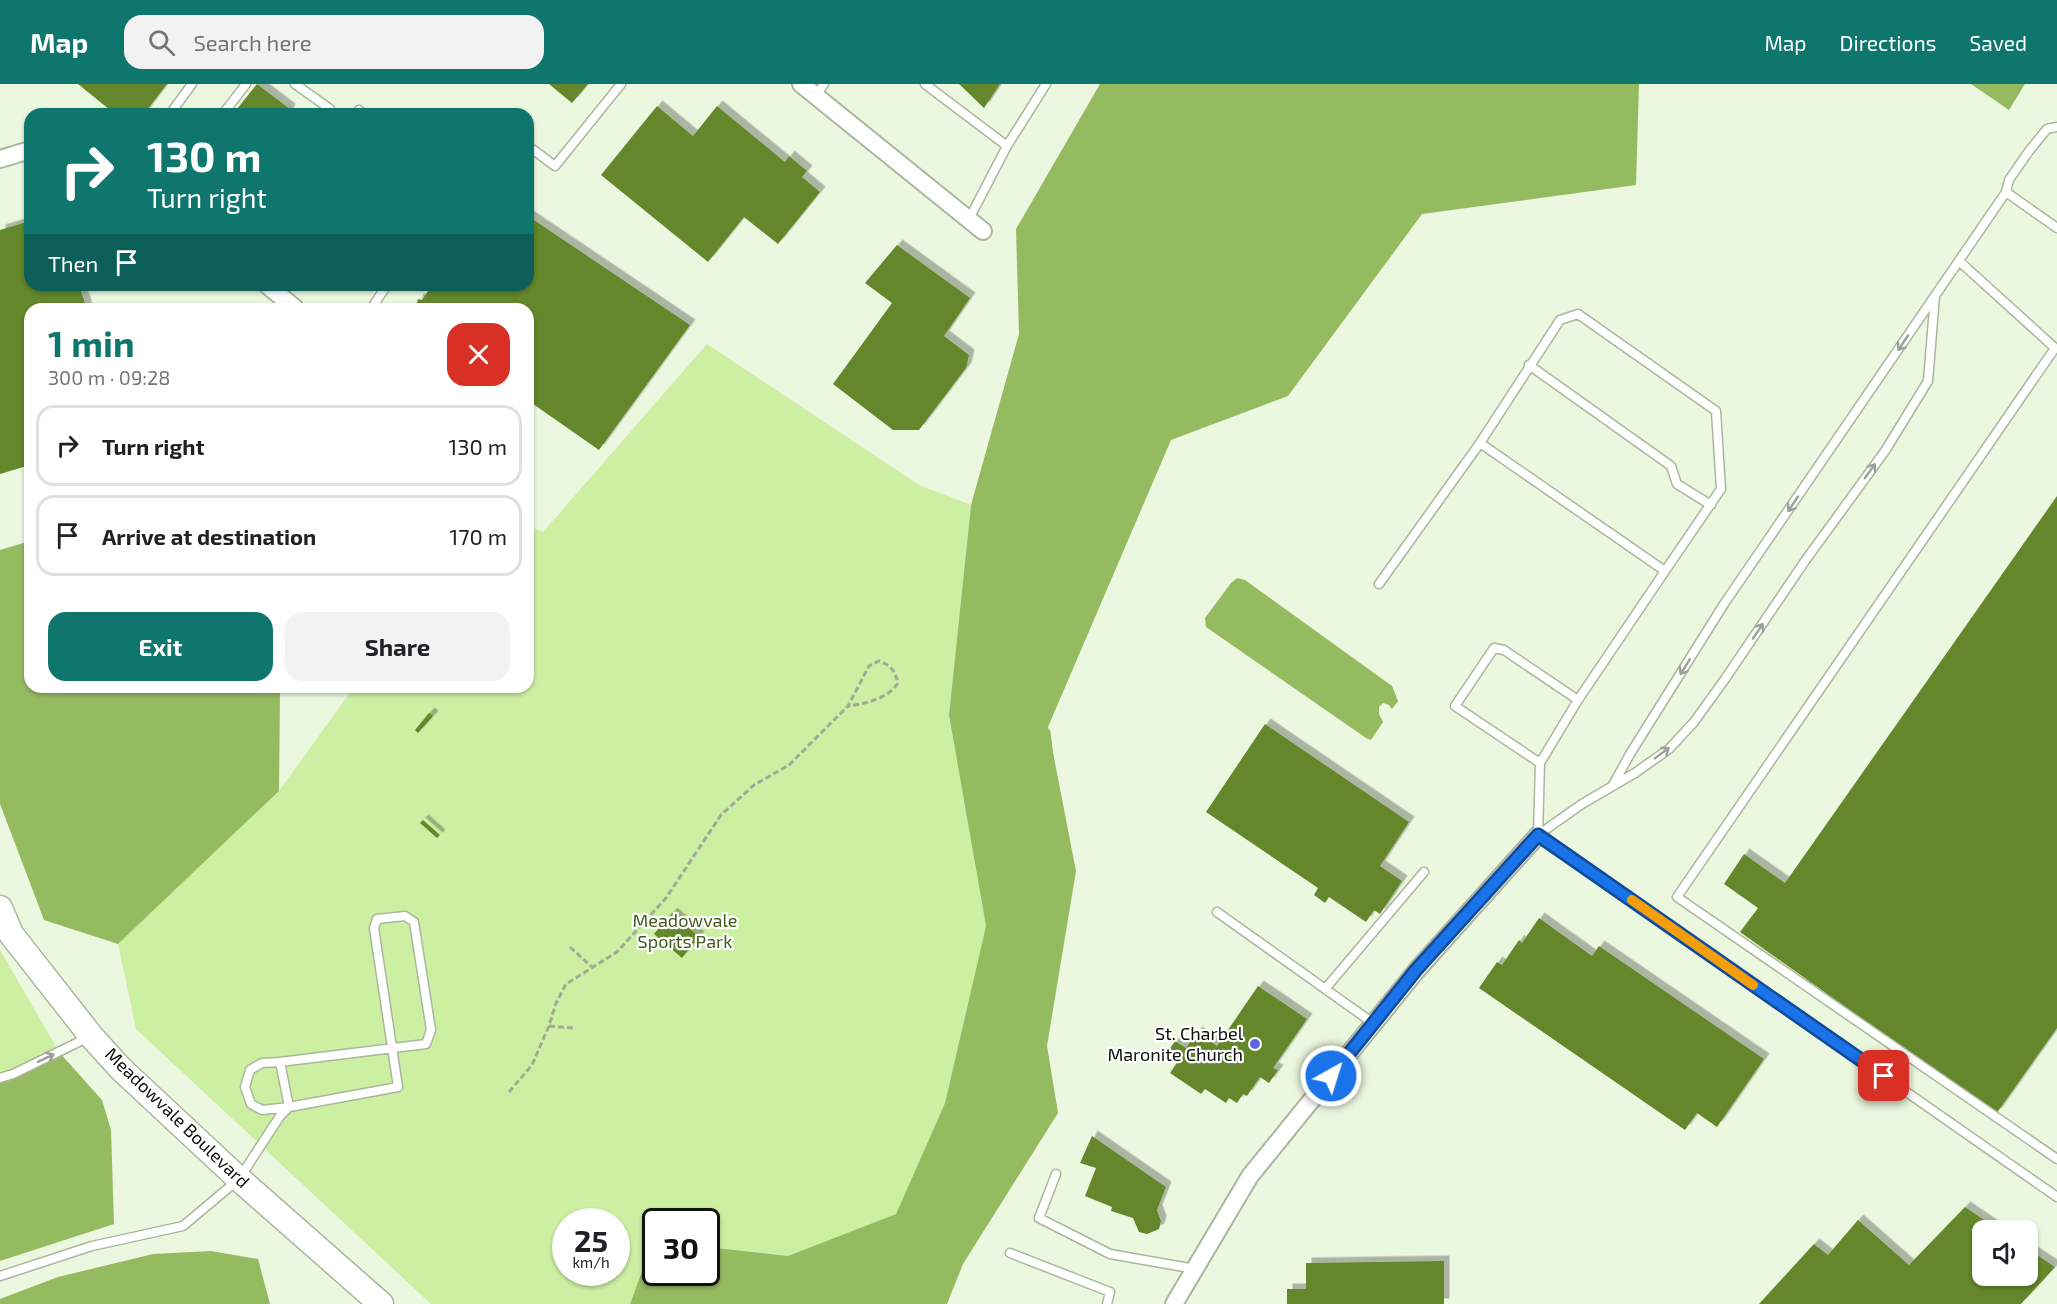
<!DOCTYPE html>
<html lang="en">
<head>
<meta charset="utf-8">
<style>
	body { margin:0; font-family:"Exo 2",sans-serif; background:#f2f2f2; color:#202124; height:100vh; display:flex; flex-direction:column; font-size:22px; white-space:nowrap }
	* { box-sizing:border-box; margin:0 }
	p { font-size:20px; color:#757577 }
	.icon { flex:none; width:33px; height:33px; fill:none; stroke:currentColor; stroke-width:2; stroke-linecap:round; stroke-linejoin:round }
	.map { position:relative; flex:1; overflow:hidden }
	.details { position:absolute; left:24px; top:219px; width:510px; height:390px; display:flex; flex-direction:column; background:#fff; border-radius:18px; box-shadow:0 2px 4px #0004 }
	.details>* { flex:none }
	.top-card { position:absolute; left:24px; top:24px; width:510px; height:183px; border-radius:18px; box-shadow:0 2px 4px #0004; background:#0f766e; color:#fff; overflow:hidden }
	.tools { position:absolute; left:1972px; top:1136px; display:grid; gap:12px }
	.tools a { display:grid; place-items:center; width:66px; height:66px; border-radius:12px; background:#fff; box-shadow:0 2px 4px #0004; font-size:30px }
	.speed { position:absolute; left:552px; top:1124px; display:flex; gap:12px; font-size:30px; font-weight:700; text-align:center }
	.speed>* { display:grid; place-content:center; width:78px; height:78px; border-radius:50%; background:#fff; box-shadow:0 2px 4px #0004; line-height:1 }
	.speed small { font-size:15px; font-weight:400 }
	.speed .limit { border:3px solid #111; border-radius:9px; background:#fff; color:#111 }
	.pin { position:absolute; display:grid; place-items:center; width:51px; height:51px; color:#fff; margin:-26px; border-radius:12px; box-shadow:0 3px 9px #0006 }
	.me { position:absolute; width:66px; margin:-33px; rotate:39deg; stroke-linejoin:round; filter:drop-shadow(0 0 4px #0008) }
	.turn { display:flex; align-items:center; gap:21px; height:126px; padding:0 24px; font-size:27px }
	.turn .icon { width:78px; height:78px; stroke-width:2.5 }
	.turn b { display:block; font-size:42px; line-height:51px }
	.then { display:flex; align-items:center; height:57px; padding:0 24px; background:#0003; gap:12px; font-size:22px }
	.round { display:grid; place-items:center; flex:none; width:63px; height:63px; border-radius:18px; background:#f2f2f2 }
	.headline { display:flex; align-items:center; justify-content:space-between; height:102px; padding:0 24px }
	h1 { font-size:36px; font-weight:700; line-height:45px; color:#0f766e }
	.action { display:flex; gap:12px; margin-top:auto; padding:12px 24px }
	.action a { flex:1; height:69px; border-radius:18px; background:#0f766e; color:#fff; font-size:24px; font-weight:700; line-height:69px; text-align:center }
	.action a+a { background:#f2f2f2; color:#202124 }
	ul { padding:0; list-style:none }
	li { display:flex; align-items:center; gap:18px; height:81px; margin:0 12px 9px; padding:0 12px; border:3px solid #e0e0e0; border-radius:18px }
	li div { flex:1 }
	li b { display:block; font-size:22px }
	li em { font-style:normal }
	header { display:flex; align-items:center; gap:36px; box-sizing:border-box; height:84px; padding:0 30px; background:#0f766e; color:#fff }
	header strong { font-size:28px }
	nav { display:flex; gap:33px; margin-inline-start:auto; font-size:21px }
	.search { width:420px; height:54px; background:#f2f2f2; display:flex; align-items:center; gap:15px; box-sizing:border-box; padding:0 21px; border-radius:18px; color:#757577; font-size:22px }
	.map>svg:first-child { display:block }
</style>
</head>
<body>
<header>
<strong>Map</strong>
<div class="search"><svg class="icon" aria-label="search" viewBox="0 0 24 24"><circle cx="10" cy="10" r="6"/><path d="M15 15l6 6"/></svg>Search here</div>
<nav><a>Map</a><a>Directions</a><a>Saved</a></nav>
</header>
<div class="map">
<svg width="2057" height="1220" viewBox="0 0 2057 1220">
	<defs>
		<filter id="shadow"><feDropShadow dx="5.5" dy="-5.5" stdDeviation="0" flood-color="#0004"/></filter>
	</defs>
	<rect width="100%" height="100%" fill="#ebf7df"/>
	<path fill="#ccefa2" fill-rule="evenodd" d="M707 260 919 401 971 421 949 631 986 842 945 1019 896 1130 788 1172 707 1163 706 1137H656L655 1157H653L630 1220H431L136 945 118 860 279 707 354 603H528V442L543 448ZM566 1137H616V1188H566Z
		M0 866 59 968 0 992Z"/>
	<path fill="#95bb61" d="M1100 0H1639L1636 101 1422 130 1288 312 1171 356 1048 643 1076 787 1047 962 1058 1029 963 1180 947 1220H630L653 1157H655L656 1188H706L707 1163 788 1172 896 1130 945 1019 986 842 949 631 971 421 1019 250 1016 145Z
		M1971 0H2025L2009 26Z
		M30 457V603H276L280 608 279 707 118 860 44 836 0 720V466Z
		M1237 494 1245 496 1392 602 1398 617 1392 625 1389 621 1383 619 1379 623V630L1383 638 1371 656 1366 654 1206 543 1205 534 1231 499Z
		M59 968 102 1016 111 1046 114 1140 0 1177V992Z
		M211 1167 258 1175 270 1220H0V1215L58 1193 153 1170Z"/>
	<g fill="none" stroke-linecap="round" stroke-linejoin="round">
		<path stroke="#95bb61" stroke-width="5" d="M897 1220 896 1181 911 1142 931 1126 993 1037 1046 801 1042 743 1054 697 1048 648 1010 606 998 575 995 533 1040 444 1050 409 1040 384 1034 325 1040 304 1089 251 1239 154 1271 115 1311 30 1318 0"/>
	</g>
	<path fill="#64872c" filter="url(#shadow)" d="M78 0H167L144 30H115Z
		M257 0 290 25 288 30H233Z
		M549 0H588L572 19Z
		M959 0H1000L984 24Z
		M657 22 693 52 717 22 785 78 789 72 807 87 802 93 820 108 778 160 744 133 708 178 601 91Z
		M528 132 690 241 599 366 533 320 531 323 528 321V225H415L418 215 422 216 432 201H528Z
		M30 137V201H95V203L81 207 87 225H30V381L0 390V146Z
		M897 161 970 214 944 252 969 271 966 284 919 346H893L833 300 892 219 865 199Z
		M2057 412V944L1996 1030 1740 848 1758 824 1724 800 1744 770 1785 799Z
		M429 629 433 632 418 649 415 646Z
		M1265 640 1409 738 1380 782 1402 797 1380 830 1374 826 1366 838 1329 813 1325 819 1314 811 1318 804 1206 728Z
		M423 736 440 751 437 754 420 739Z
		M672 829 699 853 682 874 654 850Z
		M1539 834 1592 872 1599 862 1764 975 1717 1043 1697 1029 1685 1046 1479 904 1497 878 1502 881 1519 856 1522 859Z
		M1258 902 1307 935 1273 984 1278 986 1269 999 1260 993 1247 1012 1243 1010 1237 1019 1229 1014 1226 1019 1205 1005 1201 1010 1170 989 1178 977 1167 969 1175 957 1186 964 1197 948 1217 962Z
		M1092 1052 1166 1103 1157 1126 1161 1137 1159 1145 1147 1150 1139 1148 1133 1134 1111 1127 1112 1123 1085 1112 1096 1084 1080 1079Z
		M1965 1123 1999 1146H1983V1191H2028V1165L2055 1183 2021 1220H1759L1814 1160 1828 1171 1858 1136 1909 1181Z
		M1444 1177V1220H1287V1205H1306V1179Z"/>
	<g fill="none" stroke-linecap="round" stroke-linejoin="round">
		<defs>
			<path id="lane" d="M295 0 330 25 326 30
				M925 0 1007 62
				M816 12 824 0
				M170 30 192 0
				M223 30 246 0
				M356 30 359 26 364 30
				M2057 43 2047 45 2029 67 2009 96 2006 108 2057 144
				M528 62 555 82 621 0
				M969 135 1007 62 1046 0
				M1959 177 2055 264 1677 813 2057 1075
				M371 225 387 201
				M1529 281 1671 382 1677 400 1711 421
				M1480 359 1560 236 1578 230 1716 327 1721 405 1665 487
				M1379 500 1480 359 1665 487 1578 616
				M1613 701 1630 670 1724 520 2006 108
				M1538 751 1582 720 1635 689 1669 665 1694 638 1725 595 1805 477 1885 367 1928 297 1935 212
				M1538 751 2057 1113
				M1538 751 1540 679 1455 622 1494 564 1504 566 1578 616 1540 679
				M1217 828 1373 939
				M1325 905 1424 788
				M0 994 13 990 89 953
				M1056 1090 1039 1134 1110 1170 1195 1185
				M1010 1169 1110 1208 1107 1220
				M0 1192 92 1162 183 1142 239 1095 280 1032 289 1023 398 1003 374 844 377 835 405 832 414 838 431 946 426 960 280 978 289 1023 262 1026 251 1020 245 1003 250 986 262 979 280 978"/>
			<path id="street" d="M801 0 983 147
				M0 75 30 66
				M267 201 296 225
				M1174 1220 1250 1092 1417 886 1538 751"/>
			<path id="secondary" d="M0 824 11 850 91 952 121 985 239 1095 381 1220"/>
		</defs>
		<use href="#lane" stroke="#abb69f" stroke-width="11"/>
		<use href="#street" stroke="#abb69f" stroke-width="20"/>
		<use href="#secondary" stroke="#abb69f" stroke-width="27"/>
		<path stroke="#a0aa97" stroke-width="3" stroke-dasharray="6 3" stroke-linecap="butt" d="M570 863 592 883
			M549 942 573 944
			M509 1008 532 981 549 942 556 919 566 900 617 868 666 814 721 731 754 701 789 681 848 622 869 582 879 577C891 581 895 587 898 599 889 614 865 620 848 622"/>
		<use href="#lane" stroke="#fff" stroke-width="8"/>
		<use href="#street" stroke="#fff" stroke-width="16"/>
		<use href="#secondary" stroke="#fff" stroke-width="24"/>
	</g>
	<defs><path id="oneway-shaft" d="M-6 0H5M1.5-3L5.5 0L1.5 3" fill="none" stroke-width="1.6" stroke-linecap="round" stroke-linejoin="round" transform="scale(1.5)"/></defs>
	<g stroke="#9d9f9c">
		<use href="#oneway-shaft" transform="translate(1903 259) rotate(124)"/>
		<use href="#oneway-shaft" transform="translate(1870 387) rotate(-54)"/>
		<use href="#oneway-shaft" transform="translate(1793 420) rotate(124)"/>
		<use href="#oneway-shaft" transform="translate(1758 547) rotate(-56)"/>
		<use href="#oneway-shaft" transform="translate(1685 583) rotate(122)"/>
		<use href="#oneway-shaft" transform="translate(1662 669) rotate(-37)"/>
		<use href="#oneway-shaft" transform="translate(46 974) rotate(-26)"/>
	</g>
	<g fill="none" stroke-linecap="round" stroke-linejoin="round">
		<defs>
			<path id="route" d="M1331 992 1416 886 1538 751 1884 992"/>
		</defs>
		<use href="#route" stroke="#114b97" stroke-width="15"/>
		<use href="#route" stroke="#1a73e8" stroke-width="10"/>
		<path stroke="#f59e0b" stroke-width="10" d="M1632 816 1753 901"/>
	</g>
	<circle fill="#6164dc" stroke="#fff" stroke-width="2" cx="1255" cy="960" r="6"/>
	<g text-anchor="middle" stroke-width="4.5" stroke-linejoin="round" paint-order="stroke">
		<g font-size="18" fill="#425a1b" stroke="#fff">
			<text x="685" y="843">Meadowvale<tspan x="685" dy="21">Sports Park</tspan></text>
		</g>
		<g font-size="18" fill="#0b0f07" stroke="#fff" text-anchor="end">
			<text x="1243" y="956">St. Charbel<tspan x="1243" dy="21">Maronite Church</tspan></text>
		</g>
		<g font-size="18" fill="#0b0f07" stroke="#fff">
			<text transform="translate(177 1034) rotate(44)" y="6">Meadowvale Boulevard</text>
		</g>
	</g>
</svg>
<div class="tools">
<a><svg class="icon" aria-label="sound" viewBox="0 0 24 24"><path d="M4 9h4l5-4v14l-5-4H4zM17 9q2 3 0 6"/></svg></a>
</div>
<div class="speed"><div>25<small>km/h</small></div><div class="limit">30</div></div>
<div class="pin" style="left:1884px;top:992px;background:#d93025"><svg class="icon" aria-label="arrive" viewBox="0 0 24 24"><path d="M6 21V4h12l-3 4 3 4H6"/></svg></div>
<svg class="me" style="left:1331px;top:992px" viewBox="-20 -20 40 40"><circle r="17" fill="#1a73e8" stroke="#fff" stroke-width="3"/><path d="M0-11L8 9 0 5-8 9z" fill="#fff"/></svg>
<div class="top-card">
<div class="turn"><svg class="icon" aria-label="right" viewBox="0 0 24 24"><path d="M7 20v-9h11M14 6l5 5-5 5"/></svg><div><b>130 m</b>Turn right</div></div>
<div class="then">Then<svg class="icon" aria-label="arrive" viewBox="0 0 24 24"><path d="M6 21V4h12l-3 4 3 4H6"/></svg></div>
</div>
<section class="details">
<div class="headline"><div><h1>1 min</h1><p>300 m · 09:28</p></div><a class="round" style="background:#d93025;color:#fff"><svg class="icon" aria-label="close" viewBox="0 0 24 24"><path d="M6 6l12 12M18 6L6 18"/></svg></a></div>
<ul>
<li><svg class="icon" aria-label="right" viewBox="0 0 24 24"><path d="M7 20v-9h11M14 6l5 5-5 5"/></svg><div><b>Turn right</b></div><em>130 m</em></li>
<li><svg class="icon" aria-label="arrive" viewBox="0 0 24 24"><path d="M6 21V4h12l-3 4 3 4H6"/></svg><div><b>Arrive at destination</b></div><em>170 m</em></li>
</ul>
<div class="action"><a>Exit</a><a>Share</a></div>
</section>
</div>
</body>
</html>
